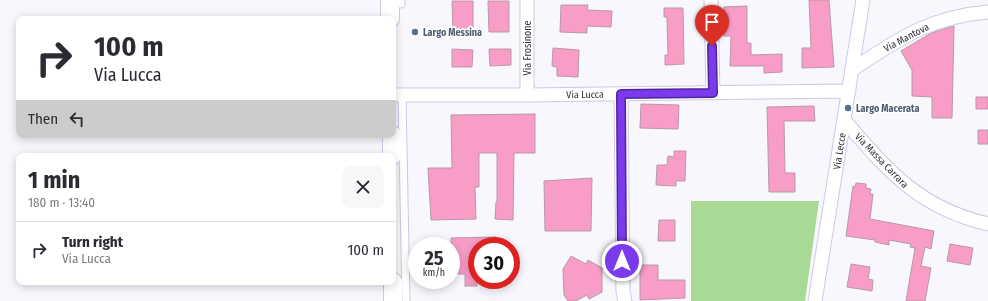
<!DOCTYPE html>
<html lang="en">
<head>
<meta charset="utf-8">
<style>
	body { margin:0; font-family:"Fira Sans Condensed",sans-serif; background:#f7f7f7; color:#2b2b33; height:100vh; display:flex; flex-direction:column; font-size:15px; white-space:nowrap }
	* { box-sizing:border-box; margin:0 }
	p { font-size:13px; color:#7c7c81 }
	.icon { flex:none; width:22px; height:22px; fill:none; stroke:currentColor; stroke-width:2; stroke-linecap:round; stroke-linejoin:round }
	.map { position:relative; flex:1; overflow:hidden }
	.side { position:absolute; left:16px; top:153px; width:380px; height:132px; display:flex; flex-direction:column; background:#fff; border-radius:8px; box-shadow:0 2px 10px #0003 }
	.side>* { flex:none }
	.guide { position:absolute; left:16px; top:16px; width:380px; height:122px; border-radius:8px; box-shadow:0 2px 10px #0003; background:#fff; color:#2b2b33; overflow:hidden }
	.speed { position:absolute; left:408px; top:237px; display:flex; gap:8px; font-size:20px; font-weight:700; text-align:center }
	.speed>* { display:grid; place-content:center; width:52px; height:52px; border-radius:50%; background:#fff; box-shadow:0 2px 10px #0003; line-height:1 }
	.speed small { font-size:10px; font-weight:400 }
	.speed .limit { border:6px solid #d22; background:#fff; color:#111 }
	.pin { position:absolute; display:grid; place-items:center; width:34px; height:34px; color:#fff; margin:-41px -17px; border-radius:50% 50% 50% 0; rotate:-45deg; box-shadow:0 0 4px #0007 }
	.pin .icon { rotate:45deg }
	.me { position:absolute; width:44px; margin:-22px; rotate:0deg; stroke-linejoin:round; filter:drop-shadow(0 0 3px #0008) }
	.turn { display:flex; align-items:center; gap:14px; height:84px; padding:0 12px; font-size:18px }
	.turn .icon { width:52px; height:52px; stroke-width:2.5 }
	.turn b { display:block; font-size:28px; line-height:34px }
	.then { display:flex; align-items:center; height:38px; padding:0 12px; background:#0003; gap:8px; font-size:15px }
	.round { display:grid; place-items:center; flex:none; width:42px; height:42px; border-radius:8px; background:#f7f7f7 }
	.headline { display:flex; align-items:center; justify-content:space-between; height:68px; padding:0 12px }
	h1 { font-size:24px; font-weight:700; line-height:30px }
	ul { padding:0; list-style:none }
	li { display:flex; align-items:center; gap:12px; height:56px; padding:0 12px; border-top:1px solid #e1e1e2 }
	li div { flex:1 }
	li b { display:block; font-size:15px }
	li em { font-style:normal }
	.map>svg:first-child { display:block }
</style>
</head>
<body>
<div class="map">
<svg width="988" height="301" viewBox="0 0 988 301">
	<rect width="100%" height="100%" fill="#f7f7fd"/>
	<path fill="#a8d995" d="M691 201H819L805 301H691Z"/>
	<path fill="#f89dc7" stroke="#b899a6" d="M809 0H829L834 67 802 68V48H811Z
		M452 1H473V32H453Z
		M488 1H509V32H489Z
		M561 5H588L587 10 612 11 611 27 587 26V33L560 32Z
		M747 6V43H751V55L782 54V72L764 73V66H730L731 36H724V7Z
		M664 8H683L684 64 665 65V55H668L667 17H664Z
		M954 26 952 118H932V97L912 96V70L901 51 931 33Z
		M553 48 579 50 578 77 557 76V67L552 66Z
		M452 49 473 50 472 67H452Z
		M489 49H511V65L490 66Z
		M976 97H988V109H976Z
		M641 104 679 105 678 129 640 128Z
		M814 106 815 121H784L785 173H795V192H769L767 107Z
		M535 114V153H514L513 220 495 219 496 202H497V153H479V187H475L476 219 431 220 428 168H452L451 115Z
		M978 130H988V144H978Z
		M674 151H686L685 181H676V186L656 185 657 165H667L668 156 674 157Z
		M592 178 591 231H545L544 181Z
		M856 183 866 184V188L871 189 870 194H873L870 219 934 231 931 249 925 247 921 266 931 268 925 301H906L915 248 910 247 911 244 889 240V245L875 242V240L846 236 853 186 855 187Z
		M659 220H675V241H658Z
		M496 237V246H477V286H465V274H451V238Z
		M950 244 973 248 970 265 947 261Z
		M571 256 586 264 588 260 602 268V292L589 299 587 295 576 301H568L564 295 563 269Z
		M851 264 870 267 868 279 873 280 872 291 847 287Z
		M640 265H658V280H685V298L640 300Z"/>
	<g fill="none" stroke-linecap="round" stroke-linejoin="round">
		<defs>
			<path id="lane" d="M401 0V4
				M402 96 406 301"/>
			<path id="street" d="M711 0 713 93
				M853 69C900 38 930 17 988 12
				M621 94 623 291 625 301
				M393 95H527L849 91
				M527 95V0
				M844 120C888 171 919 208 988 224
				M815 301 863 0"/>
			<path id="secondary" d="M390 0V19
				M392 135V156
				M393 282V301"/>
		</defs>
		<use href="#lane" stroke="#cdc8e6" stroke-width="9"/>
		<use href="#street" stroke="#cdc8e6" stroke-width="15"/>
		<use href="#secondary" stroke="#cdc8e6" stroke-width="20"/>
		<use href="#lane" stroke="#fff" stroke-width="7"/>
		<use href="#street" stroke="#fff" stroke-width="13"/>
		<use href="#secondary" stroke="#fff" stroke-width="18"/>
	</g>
	<g fill="none" stroke-linecap="round" stroke-linejoin="round">
		<defs>
			<path id="route" d="M622 261 621 94 713 93 712 46"/>
		</defs>
		<use href="#route" stroke="#51269a" stroke-width="10"/>
		<use href="#route" stroke="#7c3aed" stroke-width="7"/>
	</g>
	<g fill="#5c6f8a" stroke="#fff" stroke-width="1.5">
		<circle cx="415" cy="32" r="4"/>
		<circle cx="848" cy="108" r="4"/>
	</g>
	<g text-anchor="middle" stroke-width="3.5" stroke-linejoin="round" paint-order="stroke">
		<g font-size="10" font-weight="bold" fill="#4e5e75" stroke="#fff" text-anchor="start">
			<text x="423" y="36">Largo Messina</text>
			<text x="856" y="112">Largo Macerata</text>
		</g>
		<g font-size="10" fill="#32303c" stroke="#fff">
			<text transform="translate(906 37) rotate(-28)" y="4">Via Mantova</text>
			<text transform="translate(527 48) rotate(-90)" y="4">Via Frosinone</text>
			<text transform="translate(585 94) rotate(-1)" y="4">Via Lucca</text>
			<text transform="translate(839 151) rotate(-81)" y="4">Via Lecce</text>
			<text transform="translate(882 160) rotate(46)" y="4">Via Massa Carrara</text>
		</g>
	</g>
</svg>
<div class="speed"><div>25<small>km/h</small></div><div class="limit">30</div></div>
<div class="pin" style="left:712px;top:46px;background:#d93025"><svg class="icon" aria-label="arrive" viewBox="0 0 24 24"><path d="M6 21V4h12l-3 4 3 4H6"/></svg></div>
<svg class="me" style="left:622px;top:261px" viewBox="-20 -20 40 40"><circle r="17" fill="#7c3aed" stroke="#fff" stroke-width="3"/><path d="M0-11L8 9 0 5-8 9z" fill="#fff"/></svg>
<div class="guide">
<div class="turn"><svg class="icon" aria-label="right" viewBox="0 0 24 24"><path d="M7 20v-9h11M14 6l5 5-5 5"/></svg><div><b>100 m</b>Via Lucca</div></div>
<div class="then">Then<svg class="icon" aria-label="left" viewBox="0 0 24 24"><path d="M17 20v-9H6M10 6l-5 5 5 5"/></svg></div>
</div>
<section class="side">
<div class="headline"><div><h1>1 min</h1><p>180 m · 13:40</p></div><a class="round"><svg class="icon" aria-label="close" viewBox="0 0 24 24"><path d="M6 6l12 12M18 6L6 18"/></svg></a></div>
<ul>
<li><svg class="icon" aria-label="right" viewBox="0 0 24 24"><path d="M7 20v-9h11M14 6l5 5-5 5"/></svg><div><b>Turn right</b><p>Via Lucca</p></div><em>100 m</em></li>
</ul>
</section>
</div>
</body>
</html>
